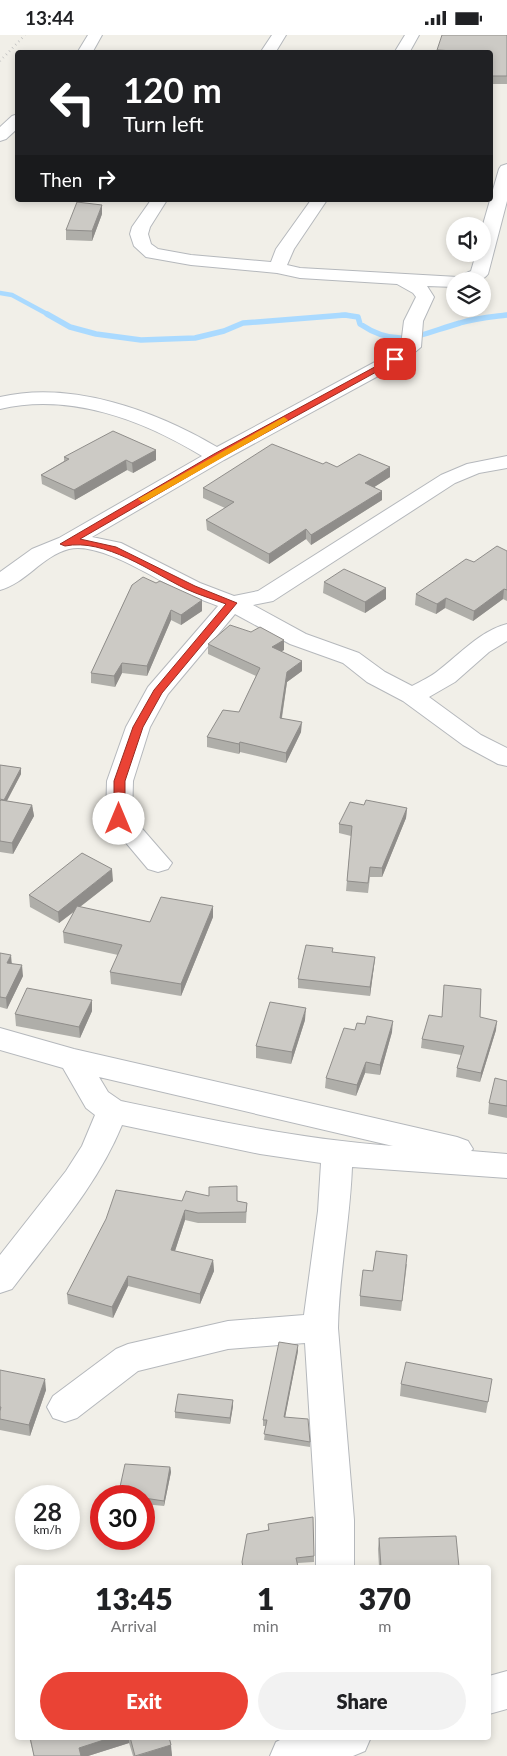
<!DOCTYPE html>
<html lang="en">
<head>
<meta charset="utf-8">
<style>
	body { margin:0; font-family:Lato,sans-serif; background:#f2f2f2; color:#202124; height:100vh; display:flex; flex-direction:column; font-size:19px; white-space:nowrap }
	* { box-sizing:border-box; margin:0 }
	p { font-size:16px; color:#757577 }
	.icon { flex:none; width:28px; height:28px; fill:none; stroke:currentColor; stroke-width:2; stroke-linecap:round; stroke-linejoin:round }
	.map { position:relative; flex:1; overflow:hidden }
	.drawer { position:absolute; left:15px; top:1530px; width:476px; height:175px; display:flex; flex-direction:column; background:#fff; border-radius:5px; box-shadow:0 2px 8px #0003 }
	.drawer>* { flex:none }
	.guide { position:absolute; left:15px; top:15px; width:478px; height:152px; border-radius:5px; box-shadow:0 2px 8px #0003; background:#202124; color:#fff; overflow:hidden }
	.controls { position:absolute; left:446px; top:182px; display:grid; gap:10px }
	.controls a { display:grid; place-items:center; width:45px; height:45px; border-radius:50%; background:#fff; box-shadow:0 2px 8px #0003; font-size:25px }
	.speed { position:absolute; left:15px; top:1450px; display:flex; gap:10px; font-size:25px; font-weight:700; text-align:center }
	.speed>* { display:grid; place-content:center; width:65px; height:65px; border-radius:50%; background:#fff; box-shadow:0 2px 8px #0003; line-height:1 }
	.speed small { font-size:12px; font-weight:400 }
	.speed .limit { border:8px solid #d22; background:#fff; color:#111 }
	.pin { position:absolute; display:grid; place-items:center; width:42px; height:42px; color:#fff; margin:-21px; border-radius:10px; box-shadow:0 2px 8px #0006 }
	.me { position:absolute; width:55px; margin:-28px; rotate:0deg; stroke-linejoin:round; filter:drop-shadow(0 0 4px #0008) }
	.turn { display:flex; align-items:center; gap:18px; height:105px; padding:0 25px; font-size:22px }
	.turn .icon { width:65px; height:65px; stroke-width:2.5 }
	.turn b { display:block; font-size:35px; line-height:42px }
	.then { display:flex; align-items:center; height:48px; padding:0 25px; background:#0003; gap:10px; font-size:19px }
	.eta { display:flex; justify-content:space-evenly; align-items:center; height:85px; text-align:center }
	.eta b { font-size:30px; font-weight:800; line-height:35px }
	.action { display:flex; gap:10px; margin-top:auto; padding:10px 25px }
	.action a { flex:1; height:58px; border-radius:30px; background:#ea4335; color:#fff; font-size:20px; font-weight:800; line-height:58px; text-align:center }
	.action a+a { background:#f2f2f2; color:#202124 }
	.status { display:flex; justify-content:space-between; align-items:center; height:35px; padding:0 25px; background:#fff; direction:ltr }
	.status svg { height:14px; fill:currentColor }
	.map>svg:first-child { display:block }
</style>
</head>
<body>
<div class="status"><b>13:44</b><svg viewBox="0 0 49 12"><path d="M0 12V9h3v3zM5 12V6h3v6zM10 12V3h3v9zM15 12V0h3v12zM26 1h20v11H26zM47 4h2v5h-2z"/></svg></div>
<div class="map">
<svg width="507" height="1721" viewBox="0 0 507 1721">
	<rect width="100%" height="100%" fill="#f1efe8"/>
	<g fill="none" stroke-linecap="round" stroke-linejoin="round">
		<path stroke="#aadaff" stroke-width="4.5" d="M0 258 12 260 49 280
			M341 280H347
			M504 280H507"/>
		<path stroke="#aadaff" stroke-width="5.5" d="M47 279 70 292 96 299 141 305 195 303 224 296 243 288 345 280 358 282 360 289C399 315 420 299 460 288 476 283 491 282 507 280"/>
		<defs>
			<path id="minor" d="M88 0H102L92 18H77Z
				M272 0H286L275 18H260Z
				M405 0H419L409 18H394Z
				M18 79V93L6 104 0 106V92L12 81Z
				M507 129V166L488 239C481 249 466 246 455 246V252L427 251 434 262 423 286 421 312 402 328 224 425 92 502 121 508 200 548 234 561 258 556 441 440 467 429 507 421V433L479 438 455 448 273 566 253 570 306 599 359 618 385 637 412 651C421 646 431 642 439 635 460 619 480 596 507 589V606L489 617 455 647 429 662 481 700 507 713V731L498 729 463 710 403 666 367 647 343 628 290 609 235 579 168 659 150 692 133 746 132 782 172 828 168 834 158 837 148 834 106 784 107 746 126 692 148 652 218 571C206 566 193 562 182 557 154 543 98 506 69 514 42 521 26 548 0 555V537L32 514 59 503 202 421C143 385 69 357 0 374V362C72 345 156 376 217 412L388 320 401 310 404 286 416 262 413 258 397 249 300 243 277 238 191 230 146 222 134 211 130 199 132 192 151 165H167L150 192 148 199 151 209 158 214 191 220 271 227 276 214 311 165H327L294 214 287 230 300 233 458 242 471 236 476 219H482V193L499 134 501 131Z
				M0 993 74 1014 457 1102 468 1106 473 1114 471 1116 507 1119V1143L352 1132C350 1186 339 1239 338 1293L354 1485V1532H316V1485L305 1308 228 1314 138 1336 77 1383 65 1387 53 1383 47 1372 53 1361 116 1314 128 1309 228 1286 304 1280 318 1176 321 1128 260 1119 122 1090C97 1151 52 1201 12 1254L0 1258V1220L66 1136 82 1111 95 1080 86 1073 63 1033 0 1015ZM99 1042 393 1111C300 1104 211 1085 121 1066L108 1057Z
				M507 1636V1674L489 1679V1641Z
				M286 1702H371L365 1716 353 1721H270L276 1707Z"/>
		</defs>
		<use href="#minor" stroke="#b5b8bc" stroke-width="2"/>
		<use href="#minor" fill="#fff" fill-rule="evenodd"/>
		<path stroke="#b6b7b8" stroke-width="2.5" stroke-dasharray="0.5 4" stroke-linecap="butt" d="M0 26 25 0"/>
	</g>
	<path fill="#afaea9" d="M507 0V49H490V18H437V15Z
		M102 179 92 206 66 205V195Z
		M156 415V425L133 438 127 435 75 465 42 449 41 440 64 426V422Z
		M323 429 337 432H390V442L374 452 382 465 311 510 306 504 269 529 207 495 206 485 225 473 203 463V453Z
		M507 516V566L503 564 473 586 445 573 436 579 415 570 416 559 474 527Z
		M324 547 386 564 365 578 323 558Z
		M132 550 202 576 181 590 171 585 147 641 122 638 115 652 91 648V638Z
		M251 597 284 605V615L281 616 302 636 287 647 282 683 301 697 286 728 240 717 239 719 207 712V702L239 677 256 641 208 619V609Z
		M0 730 21 733V739L7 766 32 770 34 781 13 819 0 817Z
		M364 770 407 773 406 783 382 842H370L368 858 346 856 351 801 339 798V789Z
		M113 846 80 872 150 887 213 882 181 961 111 949 110 937 118 920 64 908 63 897 75 876 59 888 30 872 29 860Z
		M0 918 12 928 23 941 7 974 0 972Z
		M375 922 374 931 370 961 298 953V944Z
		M92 976 80 1003 16 991 15 979Z
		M442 982H480L496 995 480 1047 456 1042 457 1033 461 1020 421 1013 422 1004Z
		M305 985 291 1029 256 1023V1011Z
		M355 995 392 997 380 1040 365 1038 356 1061 325 1053 326 1043Z
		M507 1046V1083L488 1079 489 1068Z
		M182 1166H237L247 1168 246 1188H198L185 1185 175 1216 213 1225 214 1236 200 1269 128 1251 113 1283 68 1269 67 1259Z
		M407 1229 401 1276 360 1271V1261L373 1236Z
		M298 1316 285 1382 310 1407V1412L264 1405 266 1391H263V1385Z
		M0 1335 46 1355 30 1401 0 1395Z
		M401 1349 490 1356 486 1378 400 1361Z
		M233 1365V1371L230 1389 175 1383V1377Z
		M170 1432 171 1437 164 1471 144 1469V1461Z
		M268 1489 314 1521V1527L298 1528V1532H242V1527L268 1495Z
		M379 1503 459 1532H379L378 1514Z
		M29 1702H169L172 1721H133L129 1708 88 1721H34Z"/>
	<path fill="#8f8d8a" d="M102 170V179L92 206V196Z
		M156 415V425L133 438 132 428Z
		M126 425 127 435 75 465 74 455Z
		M390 432V442L365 458V448Z
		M382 456V465L311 510V500Z
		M306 494V504L269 529V519Z
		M386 553V564L365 578V567Z
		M504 554 503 564 473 586 474 576Z
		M446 563 445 573 436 579 437 569Z
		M202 565V576L181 590V580Z
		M171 575V585L147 641V631Z
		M284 605V615L272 622V612Z
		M302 626V636L287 647 280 693V683L287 637Z
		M122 628V638L115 652 114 641Z
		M302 687 301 697 286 728V718Z
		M240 707V717L239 719V709Z
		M21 733V739L4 771V765Z
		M32 770 34 781 13 819 12 808Z
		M407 773 406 783 382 842V833Z
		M112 834 113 846 59 888 58 877Z
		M213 871V882L181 961V949Z
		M11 920 12 931 7 928Z
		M375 922 374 931 370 961V952Z
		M22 930 23 941 7 974 6 963Z
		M92 965V976L80 1003 79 992Z
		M306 973 305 985 291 1029 292 1017Z
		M393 986 392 997 380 1040V1030Z
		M497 986 496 995 480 1047 481 1038Z
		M366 1027 365 1038 356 1061 357 1050Z
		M185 1175V1185L172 1225 171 1215Z
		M213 1225 214 1236 200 1269V1259Z
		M128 1241V1251L113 1283 112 1272Z
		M298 1310V1316L284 1388V1382Z
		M45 1344 46 1355 30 1401 29 1390Z
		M233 1365V1371L230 1389V1383Z
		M170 1432 171 1437 164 1471V1466Z
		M113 1702H129V1708L88 1721H80L79 1713Z
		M171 1710 172 1721H137Z"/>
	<path fill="#cccac5" stroke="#8f8d8a" d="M442 0H507V41H490V18L437 15Z
		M77 167 102 170 92 196 66 195Z
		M113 396 156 415 132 428 126 425 74 455 41 440 69 424 64 422Z
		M272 409 323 429 326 427 337 432 359 419 390 432 365 448 382 456 311 500 306 494 269 519 206 485 234 467 203 453Z
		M497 511 507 516V555L504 554 474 576 446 563 437 569 416 559 466 524 474 527Z
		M344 534 386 553 365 567 324 547Z
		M143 542 156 548 160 546 202 565 181 580 171 575 147 631 122 628 114 641 91 638 132 550Z
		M230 590 251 597 260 592 284 605 272 612 302 626 287 637 280 683 302 687 286 718 240 707 239 709 207 702 223 675 239 677 260 633 208 609Z
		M0 730 21 733 4 765 0 764Z
		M1 765 32 770 12 808 0 806V766Z
		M366 765 407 773 382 833 370 832 368 848 347 846 352 791 339 789 350 767 364 770Z
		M82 818 112 834 58 877 29 860Z
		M161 862 213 871 181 949 110 937 122 910 63 897 77 871 150 887Z
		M306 910 333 913 332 917 375 922 370 952 298 944Z
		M0 918 11 920 7 928 22 930 6 963 0 962Z
		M444 950 481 954 480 982 497 986 481 1038 457 1033 464 1011 422 1004 429 980 442 982Z
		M27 953 92 965 79 992 15 979Z
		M270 967 306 973 292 1017 256 1011Z
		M367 981 393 986 380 1030 366 1027 357 1050 326 1043 344 993 355 995 357 988 365 989Z
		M495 1043 507 1046V1071L489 1068Z
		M237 1151V1166L247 1168 246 1177 198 1178 185 1175 171 1215 213 1225 200 1259 128 1241 112 1272 67 1259 106 1184 116 1155 182 1166 186 1156 209 1161V1152Z
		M376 1216 407 1220 402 1266 360 1261 363 1235 373 1236Z
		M279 1307 298 1310 284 1382 308 1384 310 1407 264 1399 267 1385H263Z
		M406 1327 492 1344 488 1367 401 1349Z
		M0 1335 45 1344 29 1390 0 1384V1376L1 1372H0Z
		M178 1359 233 1365 230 1383 175 1377Z
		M125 1429 170 1432 164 1466 144 1463V1461H118Z
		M313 1482 314 1521 296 1523 298 1532H243L242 1527 247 1499 269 1495 268 1489Z
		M456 1501 459 1532H381L379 1503Z
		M30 1702H113L79 1713 81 1721H34Z
		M130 1702H169L171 1710 135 1721Z"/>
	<path fill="#ea4335" stroke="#982c22" d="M395 321 399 324 398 325 220 423 80 504 116 512 195 551 237 568 162 658 143 692 125 746V784L123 787H116L114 784V746L133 692 154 655 226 569C213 564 199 560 186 554 151 537 105 503 65 511L60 509 214 419Z"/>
	<path fill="#f59e0b" d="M284 382 288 385 287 386 146 466 142 467 138 464Z"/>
</svg>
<div class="controls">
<a><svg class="icon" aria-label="sound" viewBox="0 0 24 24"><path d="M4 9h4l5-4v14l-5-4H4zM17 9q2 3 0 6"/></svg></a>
<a><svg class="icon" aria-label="layers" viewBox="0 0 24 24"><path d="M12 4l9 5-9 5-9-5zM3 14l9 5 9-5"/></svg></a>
</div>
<div class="speed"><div>28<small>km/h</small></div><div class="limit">30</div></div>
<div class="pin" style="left:395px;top:324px;background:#d93025"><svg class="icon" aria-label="arrive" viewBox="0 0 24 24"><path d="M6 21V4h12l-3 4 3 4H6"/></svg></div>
<svg class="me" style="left:119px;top:784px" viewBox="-20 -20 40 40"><circle r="19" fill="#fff"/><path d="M0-13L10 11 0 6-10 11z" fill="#ea4335"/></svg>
<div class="guide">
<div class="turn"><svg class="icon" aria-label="left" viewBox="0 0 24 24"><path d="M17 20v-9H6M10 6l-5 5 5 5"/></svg><div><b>120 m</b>Turn left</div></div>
<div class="then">Then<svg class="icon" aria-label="right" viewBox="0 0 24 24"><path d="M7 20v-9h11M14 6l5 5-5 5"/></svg></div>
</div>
<section class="drawer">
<div class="eta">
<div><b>13:45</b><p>Arrival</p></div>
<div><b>1</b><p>min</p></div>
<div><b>370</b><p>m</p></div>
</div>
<div class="action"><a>Exit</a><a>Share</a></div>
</section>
</div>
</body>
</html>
